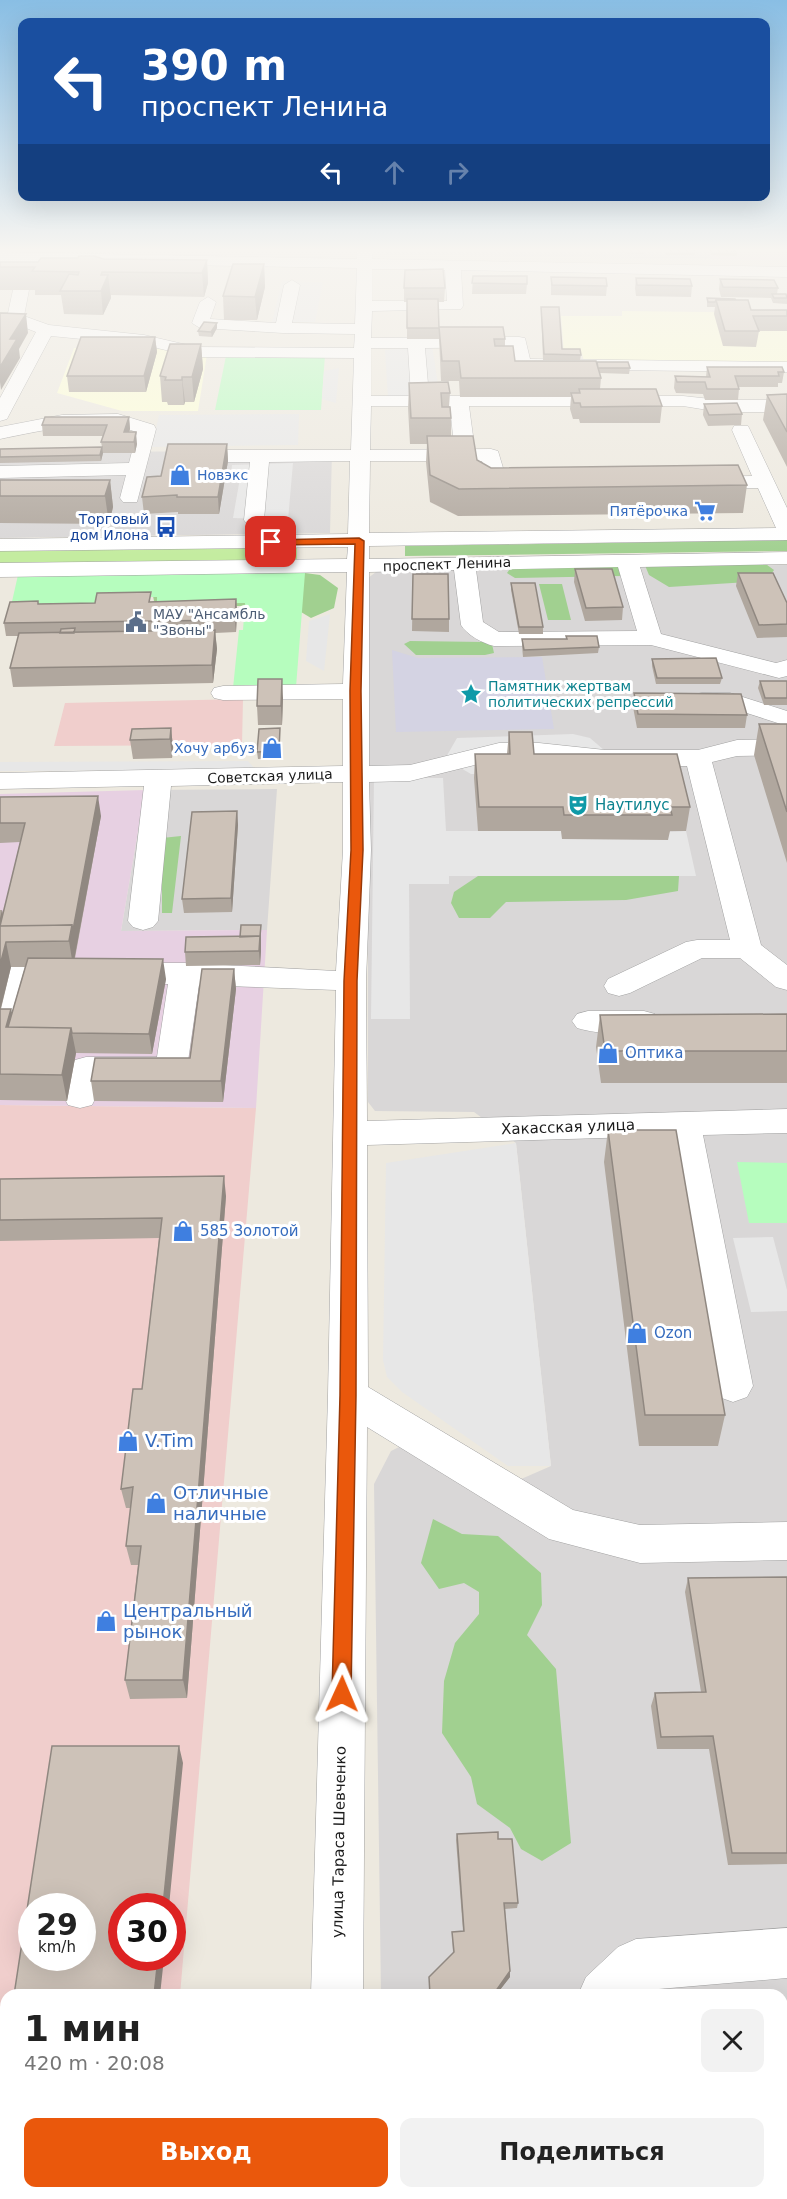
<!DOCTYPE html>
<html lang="ru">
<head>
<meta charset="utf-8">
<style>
	body { margin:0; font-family:"DejaVu Sans",sans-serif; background:#f2f2f2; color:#222; height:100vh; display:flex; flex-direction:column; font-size:22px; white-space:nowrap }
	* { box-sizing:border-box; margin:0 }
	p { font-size:20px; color:#767676 }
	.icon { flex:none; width:33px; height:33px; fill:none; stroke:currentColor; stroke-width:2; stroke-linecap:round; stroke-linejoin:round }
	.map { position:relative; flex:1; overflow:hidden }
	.sheet { position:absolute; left:0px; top:1989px; width:788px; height:210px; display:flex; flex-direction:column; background:#fff; border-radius:18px 18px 0 0; box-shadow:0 6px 24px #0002 }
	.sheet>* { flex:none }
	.guide { position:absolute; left:18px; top:18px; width:752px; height:183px; border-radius:12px; box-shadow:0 6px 24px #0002; background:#1a4fa0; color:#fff; overflow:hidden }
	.speed { position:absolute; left:18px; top:1893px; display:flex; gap:12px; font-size:30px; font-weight:700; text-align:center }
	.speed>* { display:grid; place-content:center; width:78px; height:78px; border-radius:50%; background:#fff; box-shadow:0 6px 24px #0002; line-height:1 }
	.speed small { font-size:15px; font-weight:400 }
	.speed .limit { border:9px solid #d22; background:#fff; color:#111 }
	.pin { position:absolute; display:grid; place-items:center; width:51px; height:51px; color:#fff; margin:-26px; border-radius:12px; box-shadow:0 3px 9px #0006 }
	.me { position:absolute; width:66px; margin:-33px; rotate:1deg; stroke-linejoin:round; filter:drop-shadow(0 0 4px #0008) }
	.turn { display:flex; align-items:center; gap:21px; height:126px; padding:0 24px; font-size:27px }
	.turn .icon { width:78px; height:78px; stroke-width:2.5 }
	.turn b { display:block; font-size:42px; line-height:51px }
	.lanes { display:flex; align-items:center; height:57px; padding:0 24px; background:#0003; justify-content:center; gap:30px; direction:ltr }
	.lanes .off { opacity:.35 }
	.round { display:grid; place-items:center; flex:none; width:63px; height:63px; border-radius:12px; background:#f2f2f2 }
	.summary { display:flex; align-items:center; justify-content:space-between; height:102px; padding:0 24px }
	h1 { font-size:36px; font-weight:700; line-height:45px }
	.button { display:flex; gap:12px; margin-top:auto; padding:12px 24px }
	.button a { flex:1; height:69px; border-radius:12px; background:#ea580c; color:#fff; font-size:24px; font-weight:700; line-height:69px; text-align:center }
	.button a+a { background:#f2f2f2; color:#222 }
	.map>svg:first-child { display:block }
</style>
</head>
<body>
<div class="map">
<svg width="787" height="2199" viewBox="0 0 787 2199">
	<rect width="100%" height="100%" fill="#ede9df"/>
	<path fill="#d9d7d7" d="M385 248H708L710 259 384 254Z
		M332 451 330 533 0 538V452Z
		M787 565V2199H378L379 2193H782V1995H381L374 1484 391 1451 403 1445 480 1497 551 1466 516 1143 474 1112 375 1111 368 1102V578L376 572 391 569Z
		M277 789 267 930 121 931 145 790Z"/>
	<path fill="#f0cecc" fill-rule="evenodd" d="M243 699 242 745 54 746 65 703Z
		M0 1105 256 1108 180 1995H6V2193H163L162 2199H0ZM32 1906H82V1958H32ZM122 1906H172V1958H122Z"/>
	<path fill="#e7d0e2" d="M708 248H787V260L710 259Z
		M145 790 121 931 267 930 256 1108 0 1105V794Z"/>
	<path fill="#feffd6" d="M622 311 787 313V363L584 361 582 354H564L561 316H622Z
		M74 348H208L198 411H122L57 393Z"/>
	<path fill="#c4eca0" d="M297 546V561L0 565V549Z"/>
	<path fill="#a1d090" d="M787 540V551L405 556V546Z
		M763 562 774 570 766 581 669 587 649 575 644 563Z
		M620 565 622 576 515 578 507 573 512 566Z
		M171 572 305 573 320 575 338 588 334 608 311 618 291 606H182L154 601 152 591Z
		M539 584H562L571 620H548Z
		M410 641 485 642 492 644 494 653 485 655H416L404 644Z
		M181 836 172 913H162V838Z
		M478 876H679L678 891 626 900 506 902 490 918H459L451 903 454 892Z
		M433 1519 462 1534 498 1536 541 1573 542 1605 527 1635 556 1669 571 1843 542 1861 521 1849 510 1828 477 1804 471 1777 442 1733 444 1681 455 1643 479 1614V1592L464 1583 439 1589 421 1563Z
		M566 2193H663L664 2199H566Z"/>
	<path fill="#b6fdbe" d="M325 355 321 410H215L226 356Z
		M305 573 296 687 233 688 239 630H243L245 603 157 604V597H98L97 604 11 606 18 575Z
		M737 1162 787 1163V1223H749Z"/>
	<path fill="#e7e7e7" d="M141 251 278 253 282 256 134 254Z
		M282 281 323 282 315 322H272Z
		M432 345 438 385 454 398H388L385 350Z
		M339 368 336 403 322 399 324 371Z
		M299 414 298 445 152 447 159 415Z
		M293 463 288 520 233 518 240 478 231 474 232 465Z
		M330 614 324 671 306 661 309 621Z
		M573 734 590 738 604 750 655 753 501 774H471L445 759 457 738Z
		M248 761 256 770 0 771V762Z
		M374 778H443L446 831H561L563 839 686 831 696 876H449V884H409L410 1019H371Z
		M516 1143 551 1466H508L402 1392 387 1377 383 1360 386 1163Z
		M773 1237 787 1290V1311L751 1312 733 1238Z
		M427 2193H540V2199H426Z"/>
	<path fill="#d4d3e3" d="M392 650 418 658 542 657 554 729 396 732Z"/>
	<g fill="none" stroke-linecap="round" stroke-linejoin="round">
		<defs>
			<path id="minor" d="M357 248H373L372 259 787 267V277L461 270 463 306 461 309 372 311 371 338 519 337 525 338 530 359 787 362V372L522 369 516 368 511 347 425 348 429 396H683L720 400H787V412H720L683 406H469L473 436 470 440H456L453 436 450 406H371L370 450 491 449 498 451 506 478 532 480 535 484 532 488H490L482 461H370L369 533 776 528 758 488 700 489 693 487 690 483 693 479 700 477 752 476 732 430 734 426H748L750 430 787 508V540L369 546V559L787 552V564L640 567 661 634 776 663 787 660V676L779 678 651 645 494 646C482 643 467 635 461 625L454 570 369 572V766L410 765 499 743H539L605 750H698L737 740 787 739V755L737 756 712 762 761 945 787 965V990L776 987 740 958H702L630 993 619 996 608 993 604 986 608 979 686 942 697 940H730L687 766H605L539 759H499L410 781 369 782 371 850 366 981 367 1121 787 1109V1133L703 1135 753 1386 747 1397 733 1402 719 1397 713 1386 670 1136 367 1145 368 1387 573 1510 640 1525 787 1522V1560L640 1563 549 1539 367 1427 363 1995H311L328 1395 336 990 199 985 187 1068 182 1076 171 1079H100L96 1097 92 1105 80 1108 68 1105 64 1097 70 1068 75 1060 86 1057H157L168 984 119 983 108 980 104 973 108 966 119 963H185L336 971 343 850V782L171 786 158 921 153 927 143 930 133 927 128 921 144 786 0 789V773L343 766V699L223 700 214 698 211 693 214 688 223 686 343 684 347 572 0 577V563L347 559 348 547 0 551V539L348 534 350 461 269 462 264 520 261 524 254 526 247 524 244 520 250 462H184L177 460 174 456 177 452 184 450H351L354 358 196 357 144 345 51 336 9 415 7 419 0 421V398L36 332 13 323H0V313H8L13 290 21 285 29 290 24 316 49 325 144 335 196 347 354 348 355 334 283 333 200 328 192 323 200 302 208 297 216 302 210 319 276 323 284 285 292 280 300 285 292 323 355 324 357 268 0 262V252L357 259ZM372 269 445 270 447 301H372ZM371 348H408L411 396H371ZM618 567 637 631 499 632 483 622 476 570Z
				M118 414 154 425 156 429 137 502H123L120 498 126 475 0 478V466L129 463 137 432C92 418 45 430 0 439V427L62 415Z
				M702 693H730L787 711V726L728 707 693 705 690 700 693 695Z
				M20 963H67L78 966 82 973 78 980 67 983H33L23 1024 18 1031 7 1034 0 1032V991L9 966Z
				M588 1011H644L655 1014 660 1021 655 1028C632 1035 600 1035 577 1028L572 1021 577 1014Z
				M787 1928V1978L647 1990 642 1995H578L586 1977 618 1947 636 1939Z
				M307 2193H363V2199H307Z"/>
		</defs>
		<use href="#minor" stroke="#a2a2a2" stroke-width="1"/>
		<use href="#minor" fill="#fff" fill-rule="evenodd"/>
	</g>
	<path fill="#b0a79e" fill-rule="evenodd" d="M490 248H514L513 252 490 251Z
		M617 248H645L644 254 617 253Z
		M665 248H695V255H666Z
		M710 248H737V256L711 255Z
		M104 259 207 260 208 283 204 297 111 295V298L103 315 64 314 61 295H35V290H0V262H38Z
		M264 264 265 287 257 320H224L223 296Z
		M473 276 527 284 526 294H472Z
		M551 277 607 286 606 296 551 295Z
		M636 278 692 286 691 297 636 296 635 288Z
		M720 279 778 288 777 294 787 296V304L773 303 771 298 721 297 719 289Z
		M404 288H445L444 302H438L439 327 505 339V346L515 361 630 368 629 374 600 373 601 378 600 389 662 406 660 423H580L579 419H573L570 409 571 397H460L459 381H441L439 339H407V302H404Z
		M707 298 736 300 751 310H787V331H759L756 347 723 346 714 314 715 307H707Z
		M541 307 562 349 581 355 580 360H543Z
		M217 328 212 337 199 336 198 331Z
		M155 337 157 352 146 392H69L67 376Z
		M201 344 203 369 194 402H185L184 405H168L167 402H162L160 376Z
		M707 367 784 372 782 383H778V387H739V389L738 400H705L703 394 676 393 674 388 675 376 706 377Z
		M409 383 450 393 449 407 451 418V436L477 460 491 468 747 485 743 513 458 516 430 502 426 462 427 444H410L408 408Z
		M787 394V467L763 420 767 395Z
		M704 404 742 414 741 425 708 426 703 415Z
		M129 417 130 429 129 432 137 444 135 453H103L101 461 0 463V449L102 447 101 442 103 436H43L42 425Z
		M227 444 228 461 219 514H178V512L144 514 142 497 161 476Z
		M0 480H110L113 507 109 524 0 523Z
		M575 569 623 607 622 620 585 621 574 582Z
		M738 573 787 603V637L757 638 736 586Z
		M413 574 449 619V632L412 631Z
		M511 583 543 627V634H519L511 590Z
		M236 599 237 612 236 632 215 633 217 649 213 683 13 687 10 668 19 636H6L4 623 39 604 152 602Z
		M566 636 599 647 598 653 523 657 522 646V639H566Z
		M652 659 722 678 720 684H656L652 666Z
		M760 681H787V705H764L758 688Z
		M634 693 747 715 745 728H637L633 707Z
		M283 698 282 725H258L257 706Z
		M759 724H787V863L754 755Z
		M171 728 173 747 172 758 133 759 130 740Z
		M509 732 534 754 690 807 686 831H670L668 840 562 839 561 831H478L474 778 475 754H507Z
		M280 735 279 758 258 759 257 752Z
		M0 797 101 816 75 958 166 979 152 1054 76 1053 67 1101 0 1100V910H2L3 915 20 842 0 843ZM11 967H25L12 1012 1 1009Z
		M237 811 238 825 232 912 184 913 182 899Z
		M261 925V951L260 965 186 966 185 952 240 937Z
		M234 969 236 989 223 1102 94 1101 91 1081 190 1058Z
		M787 1014V1083H601L596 1047 600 1015Z
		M608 1130 725 1415 718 1446H639L604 1162Z
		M0 1179 226 1196 187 1698 130 1699 125 1680 138 1565H131L126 1546 131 1508H126L121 1489 142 1389 159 1238 0 1241Z
		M787 1577V1864L728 1865 709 1749H657L651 1706 655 1693 701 1692 685 1592 688 1578Z
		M457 1834 498 1839 518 1903 517 1908 505 1909 510 1971V1977L496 1995H429V1977L453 1953 452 1932 463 1931 456 1840Z
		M751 2193H782L787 2199H752Z"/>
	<path fill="#908881" d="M207 260 208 283 204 297 202 273Z
		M264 264 265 287 257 320 255 297Z
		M102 272 104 285 108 275 111 298 103 315 101 291V275Z
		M26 314 28 333 19 349 20 358 1 390 0 382V367L10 339Z
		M217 323V328L212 337 211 332Z
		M155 337 157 352 146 392 144 376Z
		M201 344 203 369 194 402 192 377Z
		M182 377 185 402 184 405 182 380Z
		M129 417 130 429 126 442 124 432Z
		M136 432 137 444 135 453 134 442Z
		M227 444 228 461 219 514 218 497Z
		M102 447 103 453 101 461 100 455Z
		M110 480 113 507 109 524 105 496Z
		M236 599 237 612 236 632 235 620Z
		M215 630 217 649 213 683 212 665Z
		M282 679 283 698 282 725 281 706Z
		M171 728 173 747 172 758 170 739Z
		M98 796 101 816 73 966 69 941Z
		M237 811 238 825 232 912 231 898Z
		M2 910 6 931H0V918Z
		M261 925V951L260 965 259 951Z
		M6 942 11 967 0 1011V965Z
		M163 959 166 979 152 1054 149 1034Z
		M234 969 236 989 223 1102 221 1081Z
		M11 1009 17 1032 6 1027Z
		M71 1028 76 1053 67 1101 62 1075Z
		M224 1176 226 1196 187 1698 183 1680Z
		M179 1746 183 1763 169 1906H163Z
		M158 1958H164L160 1995H154Z
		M510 1971V1977L496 1995H493Z
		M134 2193H140V2199H133Z"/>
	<path fill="#cdc2b8" stroke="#908881" stroke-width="1.5" fill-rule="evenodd" d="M666 248H695L696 250H667Z
		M711 248H737V251L711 250Z
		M79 256H94L104 259 207 260 202 273 102 272 101 275H108L101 291H60L69 274 78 275 79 272 32 271 35 267H0V262H38L41 258H78Z
		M233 264H264L255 297 223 296Z
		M443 269 445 288H404L405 270Z
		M473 276H527V284L472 283Z
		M551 277 606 278 607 286 552 285Z
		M636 278 690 279 692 286 637 285Z
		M720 279 774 280 778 288 723 287Z
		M772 294H786L787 298H774Z
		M707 298 735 299 736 300H716L715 302H708Z
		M407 299H438L439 328H407Z
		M716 300H748L751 310H787V316H753L759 331H725Z
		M541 307H559L562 349H580L581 355 544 354Z
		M0 313 26 314 10 339H17L0 367Z
		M204 322 217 323 211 332 198 331Z
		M439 327H503L505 339H494L495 346H513L515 361H596L601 378H461L459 361H442Z
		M81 337H155L144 376H67Z
		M170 344H201L192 377H182V380H165L166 377 160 376Z
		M597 362H628L630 368H598Z
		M707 367H782L784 372H778L779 376H735L739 389H707L705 382H677L675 376 710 377Z
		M448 382 450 393H441L442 407H450L451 418H411L409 383Z
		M579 389H656L662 406 581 407 580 403H574L571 393H580Z
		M787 394V432L767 395Z
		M737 403 742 414 709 415 704 404Z
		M45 417H129L124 432H136L134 442H101L107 425H42Z
		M427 436H473L477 460 491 468 738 465 747 485 459 489 430 475Z
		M168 444H227L218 497H177V495L142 497 147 477 161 476Z
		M102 447 100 455 0 457V449Z
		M0 480H110L105 496H0Z
		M575 569H612L623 607 586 608Z
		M738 573H773L787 603V624L759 625Z
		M413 574H448L449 619H412Z
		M511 583H535L543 627H519Z
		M151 592 149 602 236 599 235 620 4 623 10 602 38 601V604L95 603 97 593Z
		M75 628 74 633H60L61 629Z
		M215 630 212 665 10 668 19 633Z
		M566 636H597L599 647 524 650 522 639H567Z
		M716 658 722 678H657L652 659Z
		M258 679H282L281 706H257Z
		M760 681H787V698H765Z
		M634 693 741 694 747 715 638 714Z
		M759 724H787V812Z
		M171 728 170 739 130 740 132 729Z
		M280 728 279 751 257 752 259 729Z
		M509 732H532L534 754H677L690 807H670L672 815H564L563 807H479L475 754H510Z
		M98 796 73 930 72 925 0 926 25 823H0V797Z
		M237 811 231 898 182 899 192 812Z
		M72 925 69 941 6 942 0 965V926Z
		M241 925H261L260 936 240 937Z
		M260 936 259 951 185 952 186 937Z
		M28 958 163 959 149 1034 72 1033 71 1028 8 1027Z
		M202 969H234L221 1081H91L95 1058H190Z
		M0 1009H11L6 1027 71 1028 62 1075 0 1074Z
		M787 1014V1051H605L600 1015Z
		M608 1130H676L725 1415H645Z
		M224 1176 183 1680H125L141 1546H126L133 1487 121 1489 133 1389H142L162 1218 0 1220V1179Z
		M787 1577V1853H732L713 1736 661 1737 655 1693 706 1692 688 1578Z
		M52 1746H179L163 1906H122V1958H158L154 1995H14ZM32 1906H82V1958H32Z
		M498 1832V1839H512L518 1903H504L510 1971 493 1995H430L429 1977 454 1952 452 1932 464 1931 457 1834Z
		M782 2086H787V2199H767L766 2193H782Z
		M18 2193H134L133 2199H17Z"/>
	<linearGradient id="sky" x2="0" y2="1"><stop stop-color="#89bee4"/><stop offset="0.45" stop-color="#f7f5f1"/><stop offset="1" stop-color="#f7f5f1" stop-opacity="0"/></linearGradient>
	<rect width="787" height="556" fill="url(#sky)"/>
	<path fill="#ea580c" stroke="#983908" stroke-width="1.5" d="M359 538 364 541 361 691 363 850 357 981 356 1395 351 1694 348 1700 342 1703 335 1700 332 1694 340 1395 344 981 351 850 350 691 355 544 271 545 266 542 271 540Z"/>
	<defs>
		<symbol id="shop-bare" viewBox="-9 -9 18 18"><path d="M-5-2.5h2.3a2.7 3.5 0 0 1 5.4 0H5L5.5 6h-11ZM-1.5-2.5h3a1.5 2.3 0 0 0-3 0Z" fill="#3f7fe0" stroke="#fff" stroke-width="2.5" paint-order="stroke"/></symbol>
		<symbol id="supermarket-bare" viewBox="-9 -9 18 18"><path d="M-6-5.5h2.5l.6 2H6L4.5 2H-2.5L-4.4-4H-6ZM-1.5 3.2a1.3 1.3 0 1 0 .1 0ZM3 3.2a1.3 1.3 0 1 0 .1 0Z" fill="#3f7fe0" stroke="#fff" stroke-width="2.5" paint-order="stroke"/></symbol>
		<symbol id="bus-bare" viewBox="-9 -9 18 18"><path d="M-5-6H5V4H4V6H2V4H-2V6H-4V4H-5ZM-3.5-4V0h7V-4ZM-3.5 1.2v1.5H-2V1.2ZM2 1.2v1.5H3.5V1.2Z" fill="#1a4fb4" stroke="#fff" stroke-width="2.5" paint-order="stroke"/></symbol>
		<symbol id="civic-bare" viewBox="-9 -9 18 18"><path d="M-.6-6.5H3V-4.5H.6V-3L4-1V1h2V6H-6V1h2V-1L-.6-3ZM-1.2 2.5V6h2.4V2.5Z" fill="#5c6f8a" stroke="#fff" stroke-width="2.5" paint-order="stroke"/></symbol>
		<symbol id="sight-bare" viewBox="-9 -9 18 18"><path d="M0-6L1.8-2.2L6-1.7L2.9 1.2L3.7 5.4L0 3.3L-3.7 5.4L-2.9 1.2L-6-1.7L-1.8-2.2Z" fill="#0f9aa8" stroke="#fff" stroke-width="2.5" paint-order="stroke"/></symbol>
		<symbol id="theatre-bare" viewBox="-9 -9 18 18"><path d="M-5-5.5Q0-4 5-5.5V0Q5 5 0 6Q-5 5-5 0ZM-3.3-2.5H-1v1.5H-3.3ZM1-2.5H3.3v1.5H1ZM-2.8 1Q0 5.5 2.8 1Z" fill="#0f9aa8" stroke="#fff" stroke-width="2.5" paint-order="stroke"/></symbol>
	</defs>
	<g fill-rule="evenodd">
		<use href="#shop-bare" x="165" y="460" width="30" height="30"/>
		<use href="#supermarket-bare" x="690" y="496" width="30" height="30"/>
		<use href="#bus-bare" x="151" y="512" width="30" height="30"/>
		<use href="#civic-bare" x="121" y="607" width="30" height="30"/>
		<use href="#sight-bare" x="456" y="679" width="30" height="30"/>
		<use href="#shop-bare" x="257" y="733" width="30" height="30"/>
		<use href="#theatre-bare" x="563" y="790" width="30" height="30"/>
		<use href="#shop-bare" x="593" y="1038" width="30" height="30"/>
		<use href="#shop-bare" x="168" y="1216" width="30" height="30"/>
		<use href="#shop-bare" x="622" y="1318" width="30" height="30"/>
		<use href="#shop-bare" x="113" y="1426" width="30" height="30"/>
		<use href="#shop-bare" x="141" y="1488" width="30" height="30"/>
		<use href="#shop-bare" x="91" y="1606" width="30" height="30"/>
	</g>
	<g text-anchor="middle" stroke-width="6" stroke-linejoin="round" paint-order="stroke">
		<g font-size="14" fill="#366cbe" stroke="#fff" text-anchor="end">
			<text x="197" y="480" text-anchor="start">Новэкс</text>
			<text x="688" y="516">Пятёрочка</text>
			<text x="255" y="753">Хочу арбуз</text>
		</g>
		<g font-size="14" fill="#164399" stroke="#fff" text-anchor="end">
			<text x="149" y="524">Торговый<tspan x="149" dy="16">дом Илона</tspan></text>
		</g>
		<g font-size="14" fill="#1b1b1b" stroke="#fff">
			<text transform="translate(447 564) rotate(-2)" y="5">проспект Ленина</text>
			<text transform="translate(270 776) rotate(-2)" y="5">Советская улица</text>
		</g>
		<g font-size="14" fill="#4e5e75" stroke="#fff" text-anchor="start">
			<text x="153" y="619">МАУ "Ансамбль<tspan x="153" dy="16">"Звоны"</tspan></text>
		</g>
		<g font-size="14" fill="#0d838f" stroke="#fff" text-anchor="start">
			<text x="488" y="691">Памятник жертвам<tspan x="488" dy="16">политических репрессий</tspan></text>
		</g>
		<g font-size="15" fill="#0d838f" stroke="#fff" text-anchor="start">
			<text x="595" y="810">Наутилус</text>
		</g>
		<g font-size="15" fill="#366cbe" stroke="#fff" text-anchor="start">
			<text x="625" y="1058">Оптика</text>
			<text x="200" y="1236">585 Золотой</text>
			<text x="654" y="1338">Ozon</text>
		</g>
		<g font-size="15" fill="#1b1b1b" stroke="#fff">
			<text transform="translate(568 1127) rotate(-2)" y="5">Хакасская улица</text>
			<text transform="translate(339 1842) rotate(-89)" y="5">улица Тараса Шевченко</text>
		</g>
		<g font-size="18" fill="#366cbe" stroke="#fff" text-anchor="start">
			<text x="145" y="1447">V.Tim</text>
			<text x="173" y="1499">Отличные<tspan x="173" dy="21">наличные</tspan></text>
			<text x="123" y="1617">Центральный<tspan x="123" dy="21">рынок</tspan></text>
		</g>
	</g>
</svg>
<div class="speed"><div>29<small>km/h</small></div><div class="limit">30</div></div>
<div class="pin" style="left:271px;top:542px;background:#d93025"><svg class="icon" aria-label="arrive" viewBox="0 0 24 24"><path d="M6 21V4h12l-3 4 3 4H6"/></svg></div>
<svg class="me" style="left:342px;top:1694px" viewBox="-20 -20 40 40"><path d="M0-17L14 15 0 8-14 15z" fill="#ea580c" stroke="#fff" stroke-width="4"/></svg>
<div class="guide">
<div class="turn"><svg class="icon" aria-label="left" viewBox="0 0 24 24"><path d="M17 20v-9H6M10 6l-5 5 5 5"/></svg><div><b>390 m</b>проспект Ленина</div></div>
<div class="lanes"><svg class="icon" aria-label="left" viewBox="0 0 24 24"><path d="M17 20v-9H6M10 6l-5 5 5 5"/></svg><svg class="icon off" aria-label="ahead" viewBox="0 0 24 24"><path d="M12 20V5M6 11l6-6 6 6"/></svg><svg class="icon off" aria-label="right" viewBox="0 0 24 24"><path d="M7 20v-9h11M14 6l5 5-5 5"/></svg></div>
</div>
<section class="sheet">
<div class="summary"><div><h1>1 мин</h1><p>420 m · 20:08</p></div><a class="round"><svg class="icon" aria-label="close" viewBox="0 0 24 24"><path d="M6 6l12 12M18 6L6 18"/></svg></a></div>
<div class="button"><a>Выход</a><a>Поделиться</a></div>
</section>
</div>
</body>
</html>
